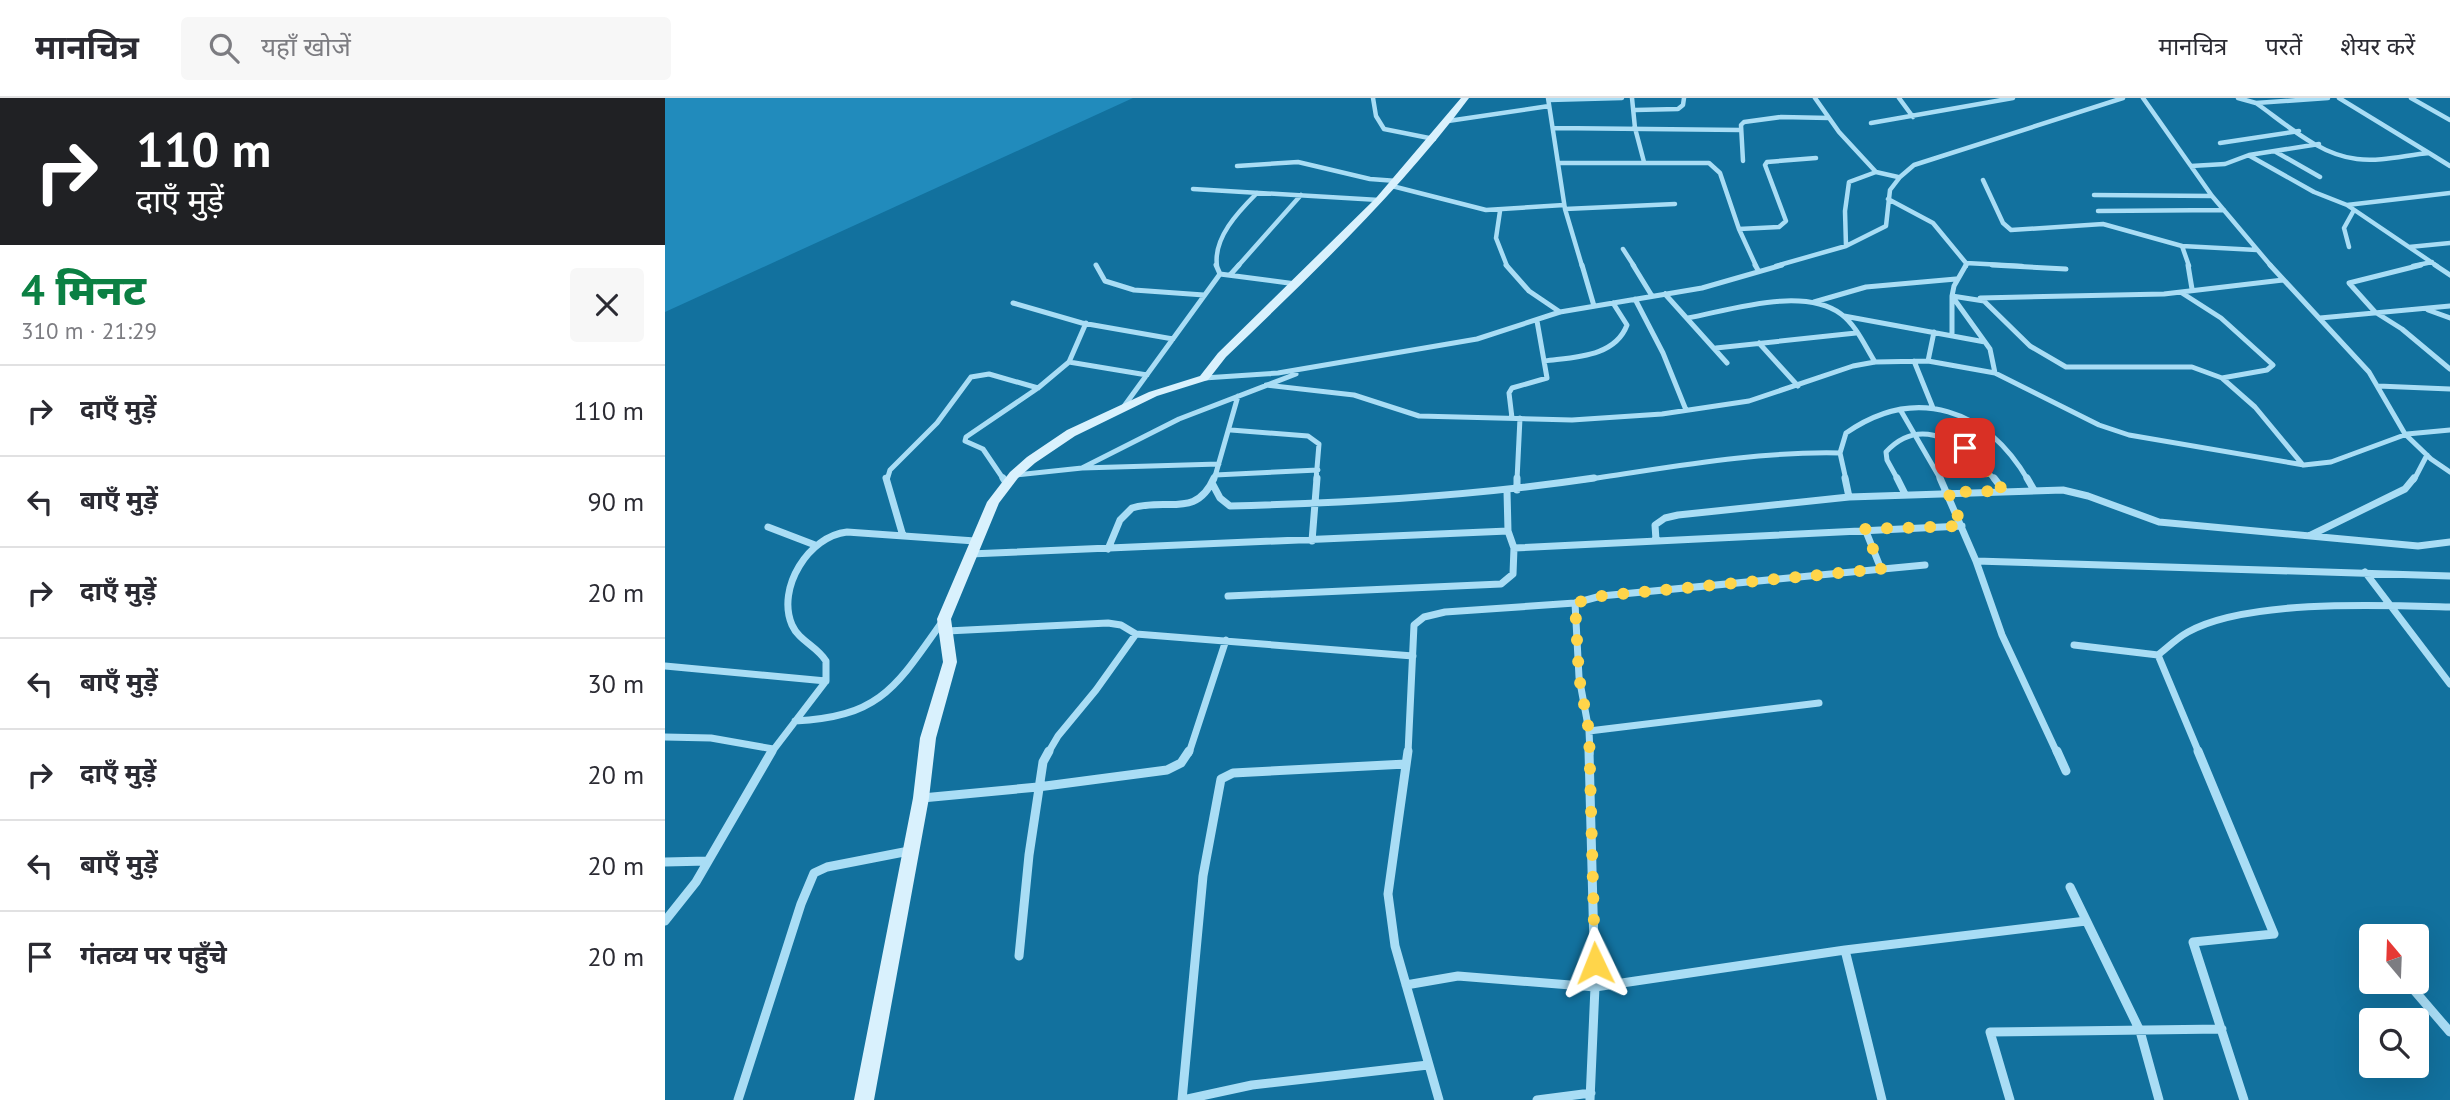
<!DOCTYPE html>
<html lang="hi">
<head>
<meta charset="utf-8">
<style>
	body { margin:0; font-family:"PT Sans","Noto Sans Devanagari",sans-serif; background:#f7f7f7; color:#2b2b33; height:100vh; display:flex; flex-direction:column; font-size:26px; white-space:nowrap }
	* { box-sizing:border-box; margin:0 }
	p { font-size:23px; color:#7c7c81 }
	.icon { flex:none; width:38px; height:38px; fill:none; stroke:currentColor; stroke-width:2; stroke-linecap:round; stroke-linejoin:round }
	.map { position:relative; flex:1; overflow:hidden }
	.side { display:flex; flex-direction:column; background:#fff; width:665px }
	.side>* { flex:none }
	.hud { background:#202124; color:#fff; overflow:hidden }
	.needle { width:46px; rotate:341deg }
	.buttons { position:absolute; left:1694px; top:826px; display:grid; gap:14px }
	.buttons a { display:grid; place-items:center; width:70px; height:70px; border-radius:7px; background:#fff; box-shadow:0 7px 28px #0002; font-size:35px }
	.pin { position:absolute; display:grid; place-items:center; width:60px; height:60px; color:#fff; margin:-30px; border-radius:14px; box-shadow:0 4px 10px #0006 }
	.me { position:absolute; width:77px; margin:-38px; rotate:358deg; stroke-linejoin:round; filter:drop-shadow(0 0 5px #0008) }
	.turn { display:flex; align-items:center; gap:24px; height:147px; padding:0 21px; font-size:32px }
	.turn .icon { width:91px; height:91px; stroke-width:2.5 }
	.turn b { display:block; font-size:49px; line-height:60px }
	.round { display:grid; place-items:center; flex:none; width:74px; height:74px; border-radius:7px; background:#f7f7f7 }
	.summary { display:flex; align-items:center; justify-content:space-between; height:119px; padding:0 21px }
	h1 { font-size:42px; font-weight:800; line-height:52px; color:#0b8043 }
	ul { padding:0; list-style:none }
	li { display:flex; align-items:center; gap:21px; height:91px; padding:0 21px; border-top:2px solid #e1e1e2 }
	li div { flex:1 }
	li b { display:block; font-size:26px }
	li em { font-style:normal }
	header { display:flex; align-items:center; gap:42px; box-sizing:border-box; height:98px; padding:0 35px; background:#fff; border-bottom:2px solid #e1e1e2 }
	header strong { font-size:33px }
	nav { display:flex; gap:38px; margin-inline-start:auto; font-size:24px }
	.search { width:490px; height:63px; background:#f7f7f7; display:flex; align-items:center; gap:18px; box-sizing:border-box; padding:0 24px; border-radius:7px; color:#7c7c81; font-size:26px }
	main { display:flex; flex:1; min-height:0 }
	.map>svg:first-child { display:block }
</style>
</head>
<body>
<header>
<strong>मानचित्र</strong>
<div class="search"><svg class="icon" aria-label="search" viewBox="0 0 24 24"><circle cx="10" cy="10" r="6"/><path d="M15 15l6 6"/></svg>यहाँ खोजें</div>
<nav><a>मानचित्र</a><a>परतें</a><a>शेयर करें</a></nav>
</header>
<main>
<section class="side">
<div class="hud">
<div class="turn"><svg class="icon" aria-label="right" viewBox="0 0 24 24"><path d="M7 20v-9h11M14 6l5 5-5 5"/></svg><div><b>110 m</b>दाएँ मुड़ें</div></div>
</div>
<div class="summary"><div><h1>4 मिनट</h1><p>310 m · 21:29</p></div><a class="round"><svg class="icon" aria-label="close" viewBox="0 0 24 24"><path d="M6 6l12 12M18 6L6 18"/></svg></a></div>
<ul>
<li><svg class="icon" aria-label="right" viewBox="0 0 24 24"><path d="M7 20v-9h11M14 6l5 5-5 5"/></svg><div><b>दाएँ मुड़ें</b></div><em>110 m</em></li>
<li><svg class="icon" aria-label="left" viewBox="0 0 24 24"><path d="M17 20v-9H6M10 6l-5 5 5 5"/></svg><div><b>बाएँ मुड़ें</b></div><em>90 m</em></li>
<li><svg class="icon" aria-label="right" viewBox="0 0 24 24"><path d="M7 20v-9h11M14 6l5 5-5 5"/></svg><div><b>दाएँ मुड़ें</b></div><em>20 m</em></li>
<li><svg class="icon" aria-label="left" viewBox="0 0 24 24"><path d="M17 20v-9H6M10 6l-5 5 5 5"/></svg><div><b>बाएँ मुड़ें</b></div><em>30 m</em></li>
<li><svg class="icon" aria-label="right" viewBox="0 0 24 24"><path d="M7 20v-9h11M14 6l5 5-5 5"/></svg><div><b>दाएँ मुड़ें</b></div><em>20 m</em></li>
<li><svg class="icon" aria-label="left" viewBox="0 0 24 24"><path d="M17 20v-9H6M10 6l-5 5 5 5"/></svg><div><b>बाएँ मुड़ें</b></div><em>20 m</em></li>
<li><svg class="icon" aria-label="arrive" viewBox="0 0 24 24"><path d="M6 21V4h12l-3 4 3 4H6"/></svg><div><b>गंतव्य पर पहुँचे</b></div><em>20 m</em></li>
</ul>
</section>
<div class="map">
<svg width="1785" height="1002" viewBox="0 0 1785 1002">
	<rect width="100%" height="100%" fill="#12719e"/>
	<path fill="#218bbc" d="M0 0H468L0 214Z"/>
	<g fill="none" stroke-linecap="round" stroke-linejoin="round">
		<path stroke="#a9ddf5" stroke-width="4.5" d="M708 0 711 18 719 31 769 41
			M883 0 900 111 917 168
			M967 0 970 30 979 64
			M1150 0 1174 34 1211 74 1233 79
			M1234 0 1248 19
			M1478 0 1547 98 1606 168
			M1573 0 1591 5
			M1663 0 1591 5C1621 26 1654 57 1692 61 1716 64 1741 57 1764 55L1674 0
			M1746 0 1785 22
			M884 2 957 0
			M970 12 1013 11 1018 7 1019 0
			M783 23 884 8
			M1206 25 1348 0
			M888 30 1076 32
			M1555 45 1634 33
			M1611 54 1655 79
			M1764 55 1785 68
			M1585 58 1649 94 1682 107
			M1078 63 1076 27 1079 24 1116 19 1164 20
			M893 65H1044L1055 75 1074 131 1091 168
			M572 68 633 64 705 81 732 83
			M1526 68 1560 66 1584 57 1654 46
			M1318 82 1338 125 1346 132 1438 126 1517 148
			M727 88 821 112 899 107
			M528 91 714 102
			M1429 97 1547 98
			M1223 101 1268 125 1301 165V168
			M900 111 1010 106
			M835 113 831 140 842 168
			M1433 113 1559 112
			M1074 131 1114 129 1121 123 1100 67 1102 64 1151 60
			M1181 148 1180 113 1184 84 1211 74
			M1684 149 1679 130 1689 112
			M1744 149 1785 145
			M958 151 969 168
			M1301 165 1357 168
			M552 168C548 140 573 114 592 95
			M573 168 636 97
			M1111 168 1181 148 1221 128 1225 92 1235 79 1249 67 1458 0
			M1524 168 1517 148 1592 152
			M1748 168 1767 164
			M1772 168 1682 107 1785 95"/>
		<path stroke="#a9ddf5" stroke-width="5" d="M431 167 440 183 469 192 539 197
			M551 167 555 176
			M841 167 864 193 895 214
			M917 167 929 208
			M968 167 987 198
			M1090 167 1093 172
			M1301 167 1289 188 1287 198 1325 251 1330 275
			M1327 167 1401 171
			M1523 167 1527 191
			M1605 167 1704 274 1740 336 1766 361 1785 374
			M1756 167 1684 185 1710 214 1737 231 1785 271
			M1770 167 1785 177
			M565 177 574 167
			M1517 195 1556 220 1608 267 1602 272 1557 280
			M1000 196 1062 265
			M1315 200 1499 196 1618 182
			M970 201 998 255 1021 312
			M1149 204 1201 189 1291 181
			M348 205 417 225 508 241
			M1763 212 1785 220
			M1179 218 1320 244
			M1023 220C1065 212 1138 188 1176 216 1191 227 1200 248 1210 264
			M1655 220 1785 208
			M1287 238V198L1319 203 1365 248 1401 269H1527L1557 280 1590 309 1638 367
			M1094 245 1133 288
			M1051 250 1191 235
			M880 263C910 259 950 259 962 227L948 205
			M1249 263 1268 310
			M1263 263 1269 234
			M404 264 482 277
			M539 280 613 275 812 241 895 214 1037 190 1117 167
			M601 287 689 297 754 318 907 322 997 316 1084 303 1188 268 1210 264 1263 263 1330 275 1434 327 1464 337 1639 367 1666 364 1742 336 1785 332
			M1713 288 1785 291
			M457 311 555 176 631 186
			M1236 313 1276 382
			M847 320 844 295 847 290 882 280 872 223
			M566 332 643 338 654 346 651 382
			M417 370 514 321 631 276
			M350 377 417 370 554 366
			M550 377 653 372
			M222 382 225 372 272 325 306 279 324 276 373 290
			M339 382 318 351 300 343 301 339 373 290 404 264 421 225
			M549 382 573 298
			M852 382 855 320
			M917 382C1002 370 1089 353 1175 355
			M1181 382 1175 355 1181 335C1252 286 1322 312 1363 382
			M1233 382 1222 362 1221 354C1259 313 1303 351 1330 382
			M1749 382 1762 357"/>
		<path stroke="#a9ddf5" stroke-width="7" d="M221 380 238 438
			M338 380 342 386
			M1180 380 1184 399
			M1232 380 1240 396
			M1275 380 1311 463 1337 537 1392 655
			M1329 380 1339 393
			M1362 380 1369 392
			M547 385 555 400 565 408C687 405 808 398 929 380
			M852 392V380
			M842 393 843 433 849 450 1297 428
			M103 429 150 447
			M1200 431 1216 471
			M1646 437 1740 391 1749 380
			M991 442 990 427 1000 420 1013 417 1184 399 1398 392 1423 398 1494 424 1753 448 1785 444
			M647 443 652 380
			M443 451 455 422 467 410C502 399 531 421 549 380
			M305 456 843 433
			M1311 463 1785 478
			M1700 474 1785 586
			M563 498 836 486 848 476 849 450
			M282 533 443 525 456 527 471 536 748 558
			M1409 547 1493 557
			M0 568 161 583
			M130 623C215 619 231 589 277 524
			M924 633 1154 605
			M0 639 46 640 108 651
			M106 655 161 583V563C152 548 134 543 127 527 111 490 144 438 182 434L310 443
			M383 655 393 638 431 592 471 536
			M524 655 561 542
			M743 655 749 527 759 519 780 514 910 505
			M925 655 924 633 914 579 910 505 936 498 1260 467
			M1534 655 1493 557C1503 549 1512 540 1523 534 1582 501 1717 507 1785 509"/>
		<path stroke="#a9ddf5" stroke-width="9" d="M743 653 723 796 730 848 774 1002
			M924 653 930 889 925 1002
			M1392 653 1401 673
			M1533 653 1609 836 1528 844 1579 1002
			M257 700 373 689 502 672 516 665 524 653
			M0 764 43 763
			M1405 789 1475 933 1494 1002
			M0 823 31 784 107 653
			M1180 852 1217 1002
			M354 858 364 757 378 664 384 653
			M1742 884 1785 934
			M741 887 793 878 930 889 1180 852 1421 823
			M73 1002 136 806 149 775 162 769 244 753
			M517 1002 538 778 556 681 568 675 741 666
			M518 1002 587 987 763 967
			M872 1002 926 995
			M1345 1002 1325 934 1557 931"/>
		<path fill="#d9f1fd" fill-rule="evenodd" d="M796 0H804C733 95 646 177 561 259L543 282 492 298 410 338 370 365 353 380 334 405 286 521 292 564 271 640 264 700 209 1002H189L248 700 255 640 278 564 272 521 322 404 345 374 362 359 402 332 484 294 535 278 553 255 711 100Z"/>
	</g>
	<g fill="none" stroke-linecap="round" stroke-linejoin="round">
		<path stroke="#ffd54a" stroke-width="12" stroke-dasharray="0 21.6" d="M930 865 924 633 914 579 910 505 936 498 1216 471 1200 431 1297 428 1283 394 1339 393 1300 350"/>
	</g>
</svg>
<div class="buttons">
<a><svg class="needle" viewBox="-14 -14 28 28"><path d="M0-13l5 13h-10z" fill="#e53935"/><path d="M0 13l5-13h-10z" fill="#7c7c81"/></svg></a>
<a><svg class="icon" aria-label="search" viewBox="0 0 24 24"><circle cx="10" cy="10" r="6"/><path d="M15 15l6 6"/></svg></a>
</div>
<div class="pin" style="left:1300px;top:350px;background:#d93025"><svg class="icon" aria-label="arrive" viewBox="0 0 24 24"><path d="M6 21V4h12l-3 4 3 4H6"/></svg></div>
<svg class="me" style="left:930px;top:865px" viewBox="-20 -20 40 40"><path d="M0-17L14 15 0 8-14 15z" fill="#ffd54a" stroke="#fff" stroke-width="4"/></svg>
</div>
</main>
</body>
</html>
